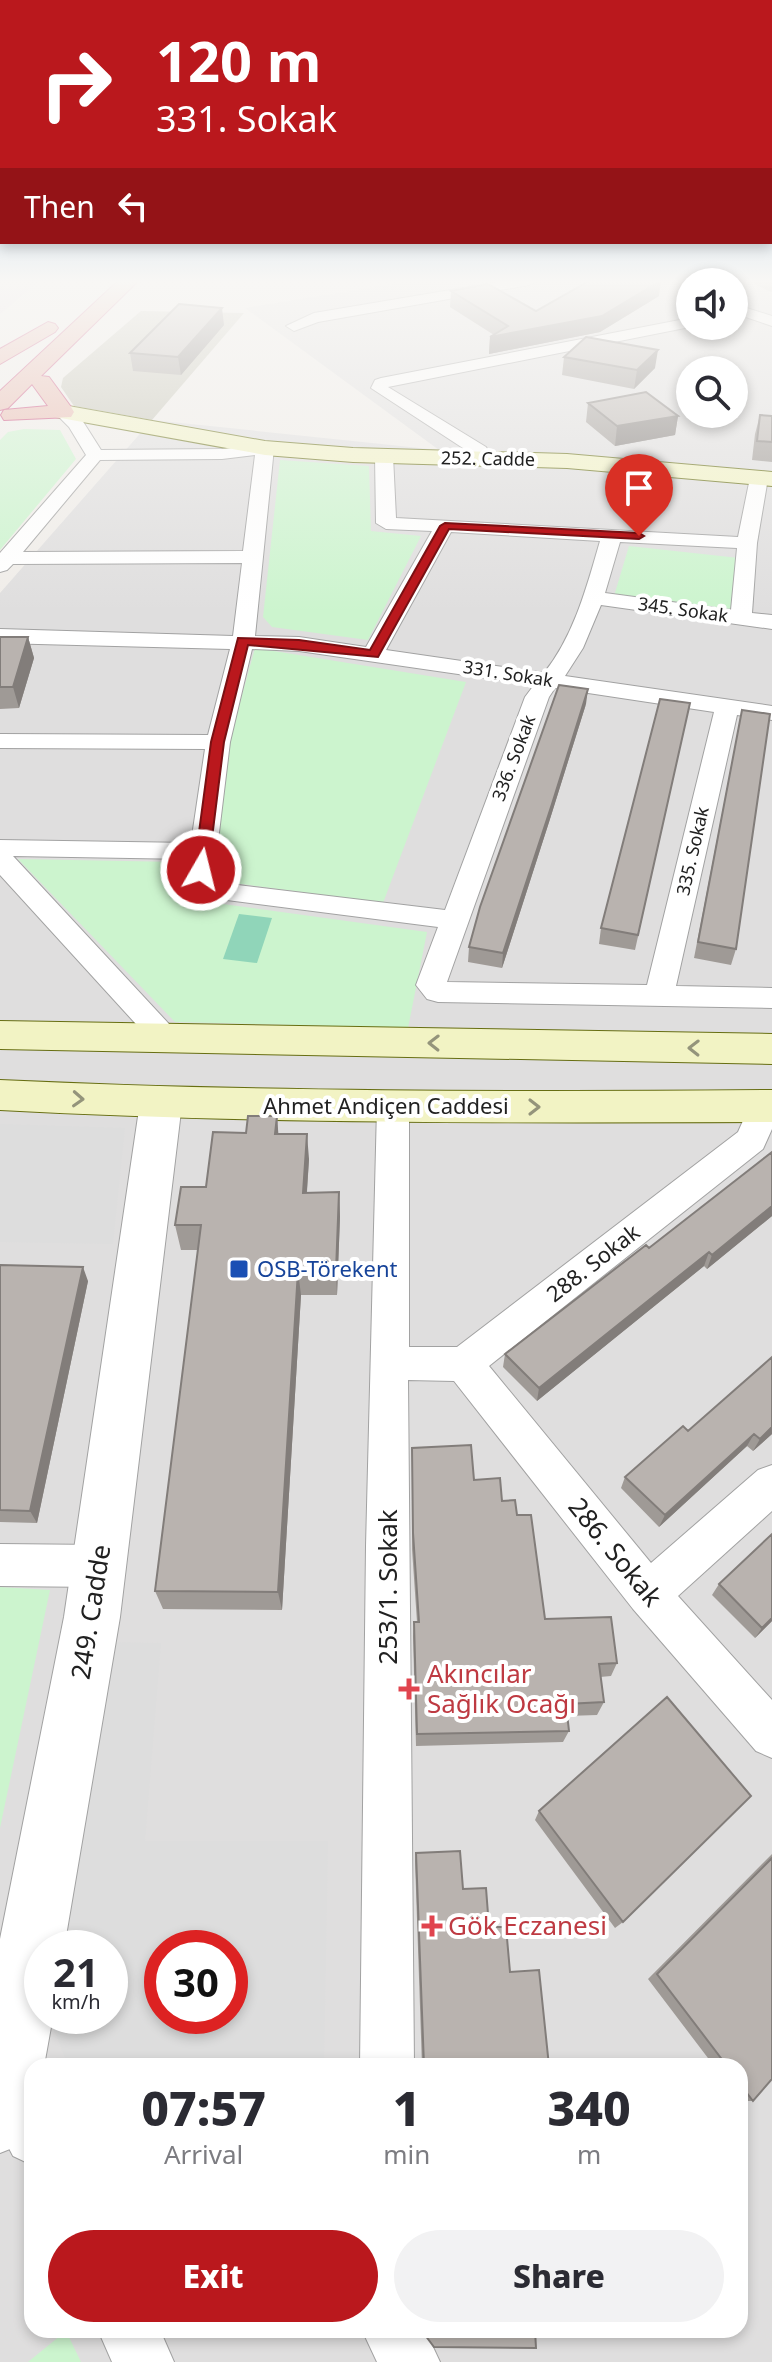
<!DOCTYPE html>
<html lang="en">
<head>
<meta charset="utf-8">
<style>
	body { margin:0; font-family:"Noto Sans",sans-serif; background:#f2f2f3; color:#2b2b33; height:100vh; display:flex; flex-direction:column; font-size:30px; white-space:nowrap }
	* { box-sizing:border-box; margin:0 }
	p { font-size:26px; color:#7c7c81 }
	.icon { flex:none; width:44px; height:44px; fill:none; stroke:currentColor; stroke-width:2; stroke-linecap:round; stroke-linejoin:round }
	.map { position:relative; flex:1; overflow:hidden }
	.panel { position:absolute; left:24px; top:2058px; width:724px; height:280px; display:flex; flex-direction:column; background:#fff; border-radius:24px; box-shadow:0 4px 12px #0003 }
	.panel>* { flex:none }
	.top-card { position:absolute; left:0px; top:0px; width:772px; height:244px; box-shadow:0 4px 12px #0003; background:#ba181d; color:#fff; overflow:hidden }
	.fabs { position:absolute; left:676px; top:268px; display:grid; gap:16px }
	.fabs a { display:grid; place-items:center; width:72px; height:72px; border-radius:50%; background:#fff; box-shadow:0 4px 12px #0003; font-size:40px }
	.speed { position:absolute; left:24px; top:1930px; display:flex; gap:16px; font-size:40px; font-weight:700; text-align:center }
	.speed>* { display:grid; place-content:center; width:104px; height:104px; border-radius:50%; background:#fff; box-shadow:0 4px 12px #0003; line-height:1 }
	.speed small { font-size:20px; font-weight:400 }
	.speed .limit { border:12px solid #d22; background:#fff; color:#111 }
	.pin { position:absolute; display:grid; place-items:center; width:68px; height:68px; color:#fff; margin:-82px -34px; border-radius:50% 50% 50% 0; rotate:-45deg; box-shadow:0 0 8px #0007 }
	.pin .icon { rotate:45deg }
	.me { position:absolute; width:88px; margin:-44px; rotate:8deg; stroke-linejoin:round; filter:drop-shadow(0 0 6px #0008) }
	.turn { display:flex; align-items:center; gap:28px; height:168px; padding:0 24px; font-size:36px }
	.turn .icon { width:104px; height:104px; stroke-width:2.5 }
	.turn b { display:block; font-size:56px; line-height:68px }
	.then { display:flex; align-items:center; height:76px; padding:0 24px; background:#0003; gap:16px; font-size:30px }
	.eta { display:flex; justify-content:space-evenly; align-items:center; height:136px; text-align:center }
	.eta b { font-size:48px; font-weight:800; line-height:56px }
	.button { display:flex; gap:16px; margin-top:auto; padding:16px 24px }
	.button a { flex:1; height:92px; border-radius:48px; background:#ba181d; color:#fff; font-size:32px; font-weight:800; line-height:92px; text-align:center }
	.button a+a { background:#f2f2f3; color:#2b2b33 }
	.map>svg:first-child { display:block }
</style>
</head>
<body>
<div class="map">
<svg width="772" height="2362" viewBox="0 0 772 2362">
	<rect width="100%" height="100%" fill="#f0ede9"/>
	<path fill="#dfdede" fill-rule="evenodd" d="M412 281H772V2362H0V593L152 420 439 450 245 308ZM690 282H734V326H690ZM690 370H734V414H690ZM42 1948H110V2016H42ZM162 1948H230V2016H162ZM32 2066H740V2330H32Z"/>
	<path fill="#e8dce6" d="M0 281H40L0 314Z"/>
	<path fill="#c4c3b5" d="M141 311 244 313 152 420 74 406 61 387 63 378Z"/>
	<path fill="#ccf4ce" d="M24 429 60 430 76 459 0 550V440L8 432Z
		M280 460 369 466 371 531 421 536 368 640 272 627 263 617Z
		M629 546 739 558 732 612 614 596Z
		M255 648 466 682 383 903 212 880 231 735Z
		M18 859 178 862 179 898 427 932 408 1028 175 1022Z
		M0 1587 50 1590 0 1828Z
		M66 2331 81 2362H28Z"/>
	<path fill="#90d5b9" d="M239 914 272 918 257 963 223 959Z"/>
	<path fill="#ddd" fill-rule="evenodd" d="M0 1124 125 1128 113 1244 0 1242Z
		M103 1642 161 1643 145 1841H328L324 2066H68L54 2030 56 2016H110V1948H64ZM162 1948H230V2016H162Z"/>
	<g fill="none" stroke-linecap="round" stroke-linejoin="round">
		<defs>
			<path id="minor" d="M504 281H536L529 285 318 322 294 331 286 326 314 313Z
				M675 281H693L695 282H690V289Z
				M734 304 772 316V326L734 313Z
				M690 318V326H695L388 387 486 447 492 459 483 464 477 463 472 454 371 388 375 380 381 378Z
				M63 407 82 420 101 450 222 449 271 444 274 448 255 636 299 637 366 647 432 531 386 529 376 523 375 456 378 452H390L393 456 396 518 738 537 750 478 752 474H766L768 478 757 543 752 613 772 615V629L601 605 583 648 565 676 772 706V720L737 715 676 986 772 988V1008L438 1002 427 999 416 985 438 927 188 895 184 889 189 859 13 856 182 1038 178 1046 167 1049 156 1046 0 875V840L191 843 205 749 0 748V734L208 735 230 649 0 643V629L233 636 242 563 13 564 7 570 0 572V553L86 455 69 427 54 412ZM255 455 243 551 23 552 100 460 222 459ZM451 532 600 541C587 586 574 636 544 673L386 650ZM620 542 737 548 731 610 605 593ZM252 649 299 651 534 685 525 697 445 910 213 882 230 742ZM555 688 714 712 647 985 447 982 549 697Z
				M765 1093 772 1095V1129L763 1149 489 1366 651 1563 758 1470 772 1465V1511L678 1596 772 1700V1758L756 1751 633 1609 454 1381 408 1380 414 2066H360L366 1546 377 1108 382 1099 393 1096 404 1099 409 1108V1347H457L738 1132 754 1096Z
				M0 1544 99 1545 114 1551 120 1566 114 1581 99 1587 0 1586Z
				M0 2046 19 2054 32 2080V2165L13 2156 0 2131Z
				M98 2330H160L174 2362H112Z
				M362 2330H425L440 2362H377Z"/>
			<path id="tertiary" d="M161 1087 176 1092 182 1103 120 1617 64 1948H42V2016H53L44 2066H32V2126L25 2143 0 2153V1939L64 1617 140 1103 146 1092Z"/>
			<path id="secondary" d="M63 405 265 441 353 448 567 454 772 472V486L567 468 353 462 265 455 55 417 52 412Z
				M0 1021 772 1034V1064L0 1049Z
				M0 1080C257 1092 514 1092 772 1090V1122C514 1123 257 1124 0 1110Z"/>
			<path id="trunk" d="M118 281H138L41 376 49 377 71 407 74 412 71 417 4 420 1 415 4 410 48 406 32 384 8 408 0 410V391Z
				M48 322 55 324 58 328 55 332 0 364V349Z"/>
		</defs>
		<use href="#minor" stroke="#a2a2a2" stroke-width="2"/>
		<use href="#tertiary" stroke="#a2a2a2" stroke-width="2"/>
		<use href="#secondary" stroke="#676e12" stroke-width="2"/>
		<use href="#trunk" stroke="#c73d71" stroke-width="2"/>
		<use href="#minor" fill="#fff" fill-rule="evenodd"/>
		<use href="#tertiary" fill="#fff" fill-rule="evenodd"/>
		<use href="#secondary" fill="#f2f3c4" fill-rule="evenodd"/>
		<use href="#trunk" fill="#e8b6aa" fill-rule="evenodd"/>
	</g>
	<path fill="#9f9a96" d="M749 281H772V291L771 292Z
		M451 291 536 311 659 296 600 332 489 354 490 337 494 335 450 307Z
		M224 325 181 375 133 371 130 353Z
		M564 357 655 368 634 389 562 375Z
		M588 403 678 416 675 435 615 446 586 422Z
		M760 415 772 416V462L752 460 755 434Z
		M0 637H28L34 658 19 708 0 709Z
		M690 703 635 950 599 944 601 928Z
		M586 704 550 819 502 968 468 962 469 947Z
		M742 710 736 949 731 965 694 958Z
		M277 1116 278 1134 309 1159 307 1192H339L340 1217 337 1295H301L282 1610 163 1609 155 1591 198 1250H181L175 1225 206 1187Z
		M772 1152V1216L707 1269 704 1266 537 1401 503 1367 505 1354 649 1248Z
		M0 1265 88 1281 37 1523 0 1522Z
		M772 1357V1434L753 1451 747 1446 659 1527 621 1488 625 1477 688 1431Z
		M412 1448 474 1480 502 1501 517 1515 545 1619 617 1663 611 1676 600 1677 604 1702 597 1715 567 1716 569 1731 563 1742 416 1746 413 1636 414 1622H417L412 1549Z
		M719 1584 772 1621 755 1638 712 1595Z
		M539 1811 623 1922 615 1928 535 1820Z
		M416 1853 463 1889 489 1927 549 2066H422L415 1861Z
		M772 1854V2079L753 2101H740V2066H714L648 1979Z"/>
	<path fill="#827d7a" d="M661 281 659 296 600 332 489 354 490 337Z
		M222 308 224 325 181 375 178 357Z
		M658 350 655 368 634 389 637 370Z
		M678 416 675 435 615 446 617 426Z
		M28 637 34 658 19 708 13 687Z
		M588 689 586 704 550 819 502 968 503 953Z
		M277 1116 279 1142 275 1134Z
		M307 1134 309 1159 305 1218 303 1193Z
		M339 1192 340 1217 337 1295 336 1271Z
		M772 1206V1216L707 1269 712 1255Z
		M709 1252 704 1266 537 1401 539 1388Z
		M83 1267 88 1281 37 1523 30 1511Z
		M298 1271 301 1295 282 1610 278 1592Z
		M772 1427V1434L753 1451 760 1439Z
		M754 1434 747 1446 659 1527 665 1515Z
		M772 1618V1621L755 1638 762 1628Z"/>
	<path fill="#b9b3af" stroke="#827d7a" stroke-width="2" d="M589 281H660L602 316 490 337 508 326 451 291 488 284 536 311Z
		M179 304 222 308 178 357 130 353Z
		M586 337 658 350 637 370 564 357Z
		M646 392 678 416 617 426 588 403Z
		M760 415 772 416V442L757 441Z
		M0 637H28L13 687H0Z
		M559 685 588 689 552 804 503 953 469 947 480 907Z
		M660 699 690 703 638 935 601 928Z
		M742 710 770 714 736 949 698 942Z
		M248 1116H277L275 1134H307L303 1193 339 1192 336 1271H298L278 1592 155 1591 201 1225H175L181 1187H206L213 1132 246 1133Z
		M772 1152V1206L712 1255 709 1252 539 1388 505 1354 646 1245 649 1248Z
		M0 1265 83 1267 30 1511 0 1510Z
		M772 1357V1427L760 1439 754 1434 665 1515 625 1477 683 1426 688 1431Z
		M471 1445 474 1480 500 1478 502 1501 515 1500 517 1515H531L545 1619 611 1617 617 1663 599 1664 604 1702 566 1704 569 1731 417 1734 414 1622H419L413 1533 412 1448Z
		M772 1534V1618L762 1628 719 1584Z
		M667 1697 751 1796 623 1922 539 1811Z
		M460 1851 463 1889 486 1888 489 1927H506L510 1972 539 1970 549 2066H424L416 1853Z
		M772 1858V2079L753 2101 740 2084V2066H727L657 1974Z
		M425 2330H535L536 2348 434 2347 425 2335Z"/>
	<defs><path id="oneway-chevron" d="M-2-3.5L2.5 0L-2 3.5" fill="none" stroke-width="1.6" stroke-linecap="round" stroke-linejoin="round" transform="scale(2)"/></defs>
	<g stroke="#94947b">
		<use href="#oneway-chevron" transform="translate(434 1043) rotate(-179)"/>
		<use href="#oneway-chevron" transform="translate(694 1048) rotate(-179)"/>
		<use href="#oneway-chevron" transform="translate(78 1099) rotate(3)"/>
		<use href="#oneway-chevron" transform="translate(534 1107)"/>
	</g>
	<linearGradient id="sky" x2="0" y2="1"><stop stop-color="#91bfe2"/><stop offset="0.46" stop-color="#f8f7f5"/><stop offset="1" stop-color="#f8f7f5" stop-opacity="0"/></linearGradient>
	<rect width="772" height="612" fill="url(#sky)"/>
	<path fill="#ba181d" stroke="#791013" stroke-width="2" d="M445 523 639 533 644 536 639 539 449 529 378 657 248 645 224 742 208 870 206 873H196L194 870 211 742 238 638 299 640 370 650 440 526Z"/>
	<rect fill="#1a4fb4" stroke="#fff" stroke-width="3" x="229" y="1259" width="20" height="20" rx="4"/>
	<g fill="#e0444e" stroke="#fff" stroke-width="3">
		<path d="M405 1677h8v8h8v8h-8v8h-8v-8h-8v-8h8z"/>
		<path d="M428 1914h8v8h8v8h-8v8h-8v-8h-8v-8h8z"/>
	</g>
	<g text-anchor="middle" stroke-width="8" stroke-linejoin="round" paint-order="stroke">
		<g font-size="18" fill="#212121" stroke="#fff">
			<text transform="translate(488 459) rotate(1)" y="6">252. Cadde</text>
			<text transform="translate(683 610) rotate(8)" y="6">345. Sokak</text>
			<text transform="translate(508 674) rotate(9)" y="6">331. Sokak</text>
			<text transform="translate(514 758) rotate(-69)" y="6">336. Sokak</text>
			<text transform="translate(693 851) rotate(-77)" y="6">335. Sokak</text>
		</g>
		<g font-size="22" fill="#212121" stroke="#fff">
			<text x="386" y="1114">Ahmet Andiçen Caddesi</text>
			<text transform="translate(593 1263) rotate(-38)" y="8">288. Sokak</text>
		</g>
		<g font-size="22" fill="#164399" stroke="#fff" text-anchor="start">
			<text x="257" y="1277">OSB-Törekent</text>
		</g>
		<g font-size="26" fill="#212121" stroke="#fff">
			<text transform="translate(615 1552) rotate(51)" y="9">286. Sokak</text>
			<text transform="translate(388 1587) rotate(-90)" y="9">253/1. Sokak</text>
			<text transform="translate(91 1612) rotate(-81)" y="9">249. Cadde</text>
		</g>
		<g font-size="26" fill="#be3a42" stroke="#fff" text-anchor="start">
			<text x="427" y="1683">Akıncılar<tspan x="427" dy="30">Sağlık Ocağı</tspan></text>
			<text x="448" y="1935">Gök Eczanesi</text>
		</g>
	</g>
</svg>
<div class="fabs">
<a><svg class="icon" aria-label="sound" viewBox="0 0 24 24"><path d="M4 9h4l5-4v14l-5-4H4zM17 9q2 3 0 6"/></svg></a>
<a><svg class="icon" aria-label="search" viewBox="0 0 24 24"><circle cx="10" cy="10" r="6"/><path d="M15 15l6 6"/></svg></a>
</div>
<div class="speed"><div>21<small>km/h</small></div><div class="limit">30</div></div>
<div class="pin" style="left:639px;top:536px;background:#d93025"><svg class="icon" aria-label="arrive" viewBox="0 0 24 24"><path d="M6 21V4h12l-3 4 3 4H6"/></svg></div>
<svg class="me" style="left:201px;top:870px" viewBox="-20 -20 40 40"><circle r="17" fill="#ba181d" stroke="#fff" stroke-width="3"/><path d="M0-11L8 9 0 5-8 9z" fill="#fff"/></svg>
<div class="top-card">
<div class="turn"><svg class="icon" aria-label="right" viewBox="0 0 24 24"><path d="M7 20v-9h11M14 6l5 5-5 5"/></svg><div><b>120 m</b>331. Sokak</div></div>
<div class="then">Then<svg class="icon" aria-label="left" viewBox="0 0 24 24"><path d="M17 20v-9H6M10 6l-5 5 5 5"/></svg></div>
</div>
<section class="panel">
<div class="eta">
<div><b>07:57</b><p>Arrival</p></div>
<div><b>1</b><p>min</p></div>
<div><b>340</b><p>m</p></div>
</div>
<div class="button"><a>Exit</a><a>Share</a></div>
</section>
</div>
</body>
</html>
